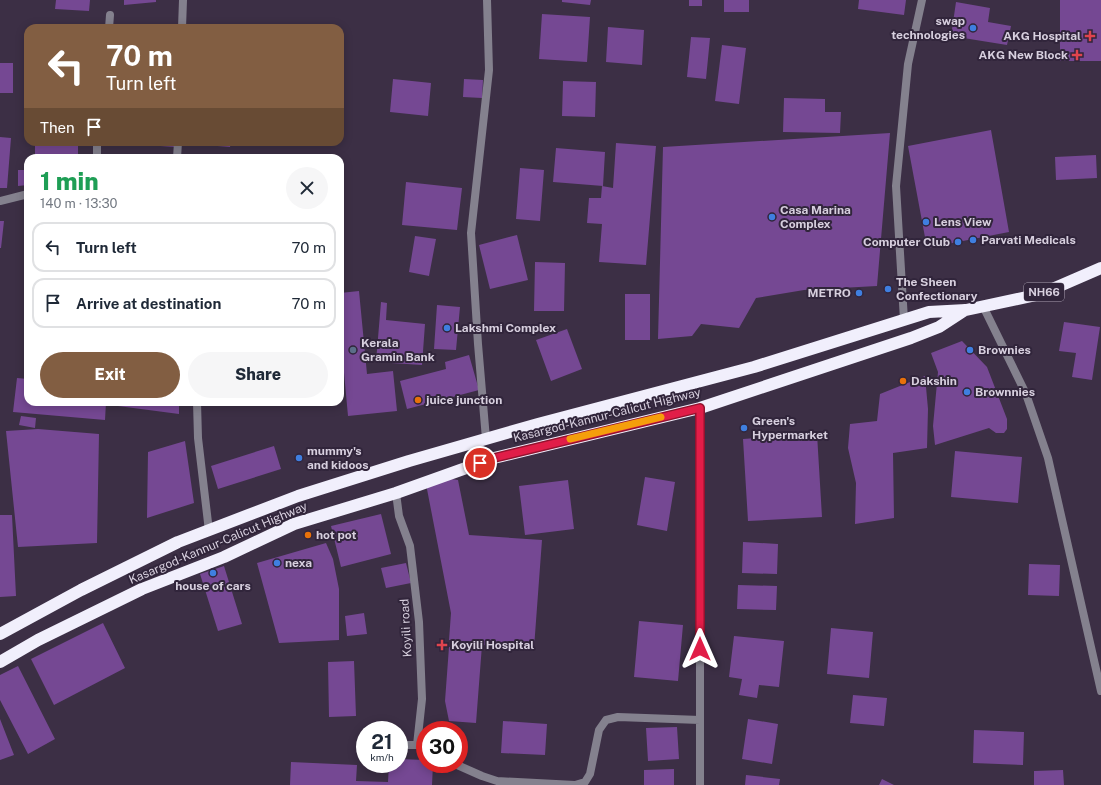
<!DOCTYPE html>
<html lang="en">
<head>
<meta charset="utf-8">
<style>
	body { margin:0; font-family:"Public Sans",sans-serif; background:#f6f6f7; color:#1f2937; height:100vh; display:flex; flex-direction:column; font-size:15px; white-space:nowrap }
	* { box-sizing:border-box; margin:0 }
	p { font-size:13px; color:#747a83 }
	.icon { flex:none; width:22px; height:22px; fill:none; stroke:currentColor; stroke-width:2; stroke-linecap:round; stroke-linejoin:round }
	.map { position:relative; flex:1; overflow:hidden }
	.details { position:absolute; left:24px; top:154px; width:320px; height:252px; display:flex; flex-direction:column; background:#fff; border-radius:12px; box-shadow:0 2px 10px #0003 }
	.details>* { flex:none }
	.guide { position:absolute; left:24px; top:24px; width:320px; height:122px; border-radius:12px; box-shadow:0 2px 10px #0003; background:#825e42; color:#fff; overflow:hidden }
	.speed { position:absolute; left:356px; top:721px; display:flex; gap:8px; font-size:20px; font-weight:700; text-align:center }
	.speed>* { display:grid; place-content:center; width:52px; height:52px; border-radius:50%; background:#fff; box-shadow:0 2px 10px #0003; line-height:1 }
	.speed small { font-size:10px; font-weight:400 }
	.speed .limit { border:6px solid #d22; background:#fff; color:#111 }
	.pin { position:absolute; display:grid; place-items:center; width:34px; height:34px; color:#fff; margin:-17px; border:2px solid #fff; border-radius:50%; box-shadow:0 1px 4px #0007 }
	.me { position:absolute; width:44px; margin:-22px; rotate:0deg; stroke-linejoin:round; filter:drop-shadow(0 0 3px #0008) }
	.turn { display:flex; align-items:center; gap:14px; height:84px; padding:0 16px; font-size:18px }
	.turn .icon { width:52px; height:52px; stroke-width:2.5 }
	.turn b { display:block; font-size:28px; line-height:34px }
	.then { display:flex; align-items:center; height:38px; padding:0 16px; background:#0003; gap:8px; font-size:15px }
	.round { display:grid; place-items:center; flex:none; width:42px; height:42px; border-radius:21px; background:#f6f6f7 }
	.head { display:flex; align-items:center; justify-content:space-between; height:68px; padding:0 16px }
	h1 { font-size:24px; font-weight:800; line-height:30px; color:#1e9e55 }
	.button { display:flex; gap:8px; margin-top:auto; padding:8px 16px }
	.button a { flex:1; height:46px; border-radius:24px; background:#825e42; color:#fff; font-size:16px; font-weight:800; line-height:46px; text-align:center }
	.button a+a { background:#f6f6f7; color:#1f2937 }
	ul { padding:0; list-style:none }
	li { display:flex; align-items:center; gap:12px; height:50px; margin:0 8px 6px; padding:0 8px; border:2px solid #e0e1e3; border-radius:12px }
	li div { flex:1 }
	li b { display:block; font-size:15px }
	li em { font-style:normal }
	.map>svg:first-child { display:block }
</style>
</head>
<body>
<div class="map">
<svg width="1101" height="785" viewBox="0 0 1101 785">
	<rect width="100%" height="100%" fill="#3c2f45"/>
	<path fill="#754893" d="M56 0H90L89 11 55 9Z
		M124 0H156V2L124 5Z
		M562 0H591L590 5 562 2Z
		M689 0H702V6H689Z
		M724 0H749V12H724Z
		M859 0H906L904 15 858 9Z
		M1060 0H1101V61H1060Z
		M956 2 990 8 988 22 1011 26 1007 45 951 36Z
		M542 14 590 17 587 62 539 59Z
		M48 24 69 27V28H47Z
		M608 27 644 30 642 65 606 62Z
		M691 37 710 38 706 79 687 77Z
		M722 45 746 48 739 104 715 101Z
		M0 63H13V93H0Z
		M393 79 431 83 428 116 390 112Z
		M464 79 483 80 482 98 463 97Z
		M563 81 596 82 595 117 562 116Z
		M784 98 825 99V112H841L840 133 783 132Z
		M991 130 1009 232 927 248 908 146Z
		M890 133 877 286 804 290 756 298 739 328 701 324 692 336 658 339 663 147Z
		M0 137 11 138 7 188H0Z
		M35 142H78V158H35Z
		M131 142H175V147L131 144Z
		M193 142H231L230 147 193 144Z
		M616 143 656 146 646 265 599 262 602 224 587 223 589 198H601L602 186 613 188Z
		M556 148 605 152 603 186 553 182Z
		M1096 155 1097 178 1056 180 1055 157Z
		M520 168 544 170 540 221 516 219Z
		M18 170H28V185L18 186Z
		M406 182 462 188 457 230 402 225Z
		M0 221H4L1 248H0Z
		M517 235 528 280 490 289 479 245Z
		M415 236 436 239 429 276 409 272Z
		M535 262 565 263 564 311H534Z
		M359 291 367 374 393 371 397 411 348 416 340 329V293Z
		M625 294H650V340H625Z
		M381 302 387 303 386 320 425 324 422 365 376 362Z
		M437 305 460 307 456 350 434 349Z
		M1064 322 1100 327 1092 380 1072 377 1076 353 1059 351Z
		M567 329 582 369 551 381 536 340Z
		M962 341 987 367 1007 419V429L1004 433H996L989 428 935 445 933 426 938 372 931 353Z
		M469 355 479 390 407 409 400 381 446 369 445 362Z
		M925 376 928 409 927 448 893 453 894 518 855 524 856 483 848 448 850 424 877 421 880 394Z
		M17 378 28 379V402H106L105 420 13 412Z
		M119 402H179V414L118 406Z
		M21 416 36 418 35 428 19 425Z
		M38 429 99 434 97 543 18 547 6 431Z
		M817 434 822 517 748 521 743 439Z
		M185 441 194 503 147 518 148 452Z
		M274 446 281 469 218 489 211 466Z
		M955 451 1022 457 1018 503 951 497Z
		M645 477 675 482 667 531 637 525Z
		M451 479 458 480 469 535 542 540 534 648 482 645 476 723 449 721 445 701 449 647 475 642 449 640 451 613 426 484Z
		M568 480 574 529 525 535 519 486Z
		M381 514 391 554 341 567 331 526Z
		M0 515H12L16 596 0 597Z
		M743 542 778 544 777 574 742 573Z
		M326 543 333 559 339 589V640L279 643 257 563Z
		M406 563 411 583 386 588 381 568Z
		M1029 564 1060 565 1059 596 1028 595Z
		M224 566 242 624 218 631 200 574Z
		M738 585 777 586 776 610 737 609Z
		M364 613 367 634 347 636 345 616Z
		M639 621 683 625 678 681 634 677Z
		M103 623 125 668 54 705 31 659Z
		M831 628 873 632 869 678 827 674Z
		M734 636 784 641 779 687 759 685 757 698 739 695 742 679 729 677Z
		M354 661 356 716 329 717 328 662Z
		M18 666 55 739 28 754 0 700V675Z
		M853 695 887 698 884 726 850 723Z
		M0 719 14 755 0 760Z
		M748 719 778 724 772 764 742 759Z
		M503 721 547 724 545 755 501 753Z
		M677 727 679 759 648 761 646 728Z
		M974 730 1024 732 1023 765 973 763Z
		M399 759 425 760V764H433L432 785H290L291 762 357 765 356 781 388 782 389 764H399Z
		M674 769V785H644V770Z
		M1063 770 1064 785H1034V771Z
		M746 775 780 779 779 785H745Z
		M882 779 894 785H879Z"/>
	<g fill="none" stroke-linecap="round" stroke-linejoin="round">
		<path stroke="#84818e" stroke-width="8" d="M109 28 110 15
			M182 28 183 0
			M97 158V142
			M177 158 178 142
			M0 201 28 194
			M983 306 1026 394 1048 458 1101 691
			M904 320 896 186 908 64 922 0
			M197 402 198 438 209 531
			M700 408V785
			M486 439 478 344 471 233 489 70 487 0
			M396 493 399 516 410 546 419 622 422 699 417 745H399
			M455 764 482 776 497 781 575 785 585 782 590 774 599 730 606 720 618 717 700 720"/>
		<path stroke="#f1effc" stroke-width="12" d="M0 634 81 590 178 542 298 496 409 461 538 424 754 367 929 312 966 310 1041 294 1101 268
			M0 662 38 640 142 589 224 557 294 524 396 493 494 458 700 408 911 338 939 327 965 310"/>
	</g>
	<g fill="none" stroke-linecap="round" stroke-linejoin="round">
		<defs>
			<path id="route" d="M480 463 494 458 700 408V649"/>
		</defs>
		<use href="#route" stroke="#92132f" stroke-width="10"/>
		<use href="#route" stroke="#e11d48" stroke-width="7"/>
		<path stroke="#f59e0b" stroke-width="7" d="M570 439 661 417"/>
	</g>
	<g fill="#3f7fe0" stroke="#31253b" stroke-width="1.5">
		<circle cx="973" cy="28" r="4"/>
		<circle cx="772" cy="217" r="4"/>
		<circle cx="926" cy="222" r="4"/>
		<circle cx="973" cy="240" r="4"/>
		<circle cx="958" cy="242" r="4"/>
		<circle cx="888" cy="289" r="4"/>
		<circle cx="859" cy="293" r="4"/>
		<circle cx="447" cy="328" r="4"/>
		<circle cx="970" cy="350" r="4"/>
		<circle cx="967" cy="392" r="4"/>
		<circle cx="744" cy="428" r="4"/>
		<circle cx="299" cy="458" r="4"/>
		<circle cx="277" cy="563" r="4"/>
		<circle cx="213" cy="573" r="4"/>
	</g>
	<g fill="#e0444e" stroke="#31253b" stroke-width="1.5">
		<path d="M1088 30h4v4h4v4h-4v4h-4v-4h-4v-4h4z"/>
		<path d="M1075 49h4v4h4v4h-4v4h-4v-4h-4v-4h4z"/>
		<path d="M440 639h4v4h4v4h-4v4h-4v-4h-4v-4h4z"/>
	</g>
	<circle fill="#5c6f8a" stroke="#31253b" stroke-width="1.5" cx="353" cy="350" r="4"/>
	<g fill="#e8710a" stroke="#31253b" stroke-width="1.5">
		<circle cx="903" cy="381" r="4"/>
		<circle cx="418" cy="400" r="4"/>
		<circle cx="308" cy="535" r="4"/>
	</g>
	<g text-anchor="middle" stroke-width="4" stroke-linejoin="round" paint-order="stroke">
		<rect fill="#31253b" stroke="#a59cad" stroke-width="1" x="1024" y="283" width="40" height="18" rx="3"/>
		<g font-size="11" font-weight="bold" fill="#d7cfde">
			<text x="1044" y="296">NH66</text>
		</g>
		<g font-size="12" font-weight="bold" fill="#d7cfde" stroke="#31253b" text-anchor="start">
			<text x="965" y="25" text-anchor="end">swap<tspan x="965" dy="14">technologies</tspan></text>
			<text x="1081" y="40" text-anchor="end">AKG Hospital</text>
			<text x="1068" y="59" text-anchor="end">AKG New Block</text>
			<text x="780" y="214">Casa Marina<tspan x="780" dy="14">Complex</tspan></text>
			<text x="934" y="226">Lens View</text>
			<text x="981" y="244">Parvati Medicals</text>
			<text x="950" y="246" text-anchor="end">Computer Club</text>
			<text x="896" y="286">The Sheen<tspan x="896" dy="14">Confectionary</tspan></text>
			<text x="851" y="297" text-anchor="end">METRO</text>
			<text x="455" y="332">Lakshmi Complex</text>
			<text x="361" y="347">Kerala<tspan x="361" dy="14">Gramin Bank</tspan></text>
			<text x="978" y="354">Brownies</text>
			<text x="911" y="385">Dakshin</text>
			<text x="975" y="396">Brownnies</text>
			<text x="426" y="404">juice junction</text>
			<text x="752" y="425">Green's<tspan x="752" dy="14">Hypermarket</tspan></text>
			<text x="307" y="455">mummy's<tspan x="307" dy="14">and kidoos</tspan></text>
			<text x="316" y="539">hot pot</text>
			<text x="285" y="567">nexa</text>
			<text x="213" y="590" text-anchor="middle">house of cars</text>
			<text x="451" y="649">Koyili Hospital</text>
		</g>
		<g font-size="12" fill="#d7cfde" stroke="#31253b">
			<text transform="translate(607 415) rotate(-14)" y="4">Kasargod-Kannur-Calicut Highway</text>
			<text transform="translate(218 543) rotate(-23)" y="4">Kasargod-Kannur-Calicut Highway</text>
			<text transform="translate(406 628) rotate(-93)" y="4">Koyili road</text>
		</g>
	</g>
</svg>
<div class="speed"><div>21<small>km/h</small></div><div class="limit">30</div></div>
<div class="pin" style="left:480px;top:463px;background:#d93025"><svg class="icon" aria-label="arrive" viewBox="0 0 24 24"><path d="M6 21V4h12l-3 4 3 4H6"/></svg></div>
<svg class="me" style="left:700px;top:649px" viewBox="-20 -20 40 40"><path d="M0-17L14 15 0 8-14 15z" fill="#e11d48" stroke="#fff" stroke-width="4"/></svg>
<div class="guide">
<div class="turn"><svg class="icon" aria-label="left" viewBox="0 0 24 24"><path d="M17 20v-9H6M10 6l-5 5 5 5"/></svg><div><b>70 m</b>Turn left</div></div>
<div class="then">Then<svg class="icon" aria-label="arrive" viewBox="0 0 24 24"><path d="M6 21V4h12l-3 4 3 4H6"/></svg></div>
</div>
<section class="details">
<div class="head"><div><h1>1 min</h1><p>140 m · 13:30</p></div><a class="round"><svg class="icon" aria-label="close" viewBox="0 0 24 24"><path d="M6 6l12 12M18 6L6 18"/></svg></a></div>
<ul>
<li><svg class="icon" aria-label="left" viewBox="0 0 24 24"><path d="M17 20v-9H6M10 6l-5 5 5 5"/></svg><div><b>Turn left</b></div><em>70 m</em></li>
<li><svg class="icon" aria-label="arrive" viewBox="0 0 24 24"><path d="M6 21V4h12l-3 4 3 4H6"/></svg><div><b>Arrive at destination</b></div><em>70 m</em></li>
</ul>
<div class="button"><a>Exit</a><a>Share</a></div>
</section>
</div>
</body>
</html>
